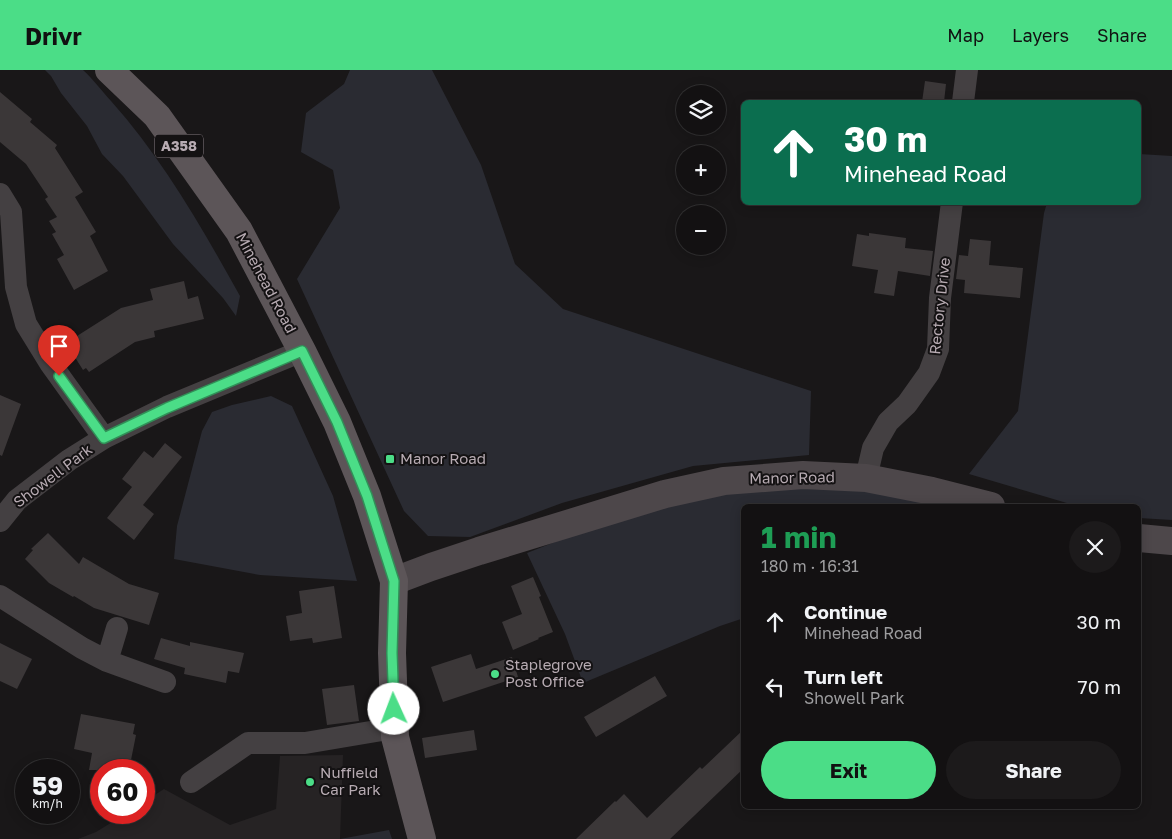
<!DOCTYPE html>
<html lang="en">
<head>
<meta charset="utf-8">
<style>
	body { margin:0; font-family:"Golos Text",sans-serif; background:#1c1a1b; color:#f1f3f6; height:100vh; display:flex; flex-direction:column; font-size:19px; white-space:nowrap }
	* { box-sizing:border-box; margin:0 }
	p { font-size:16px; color:#9d9d9f }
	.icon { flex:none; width:28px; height:28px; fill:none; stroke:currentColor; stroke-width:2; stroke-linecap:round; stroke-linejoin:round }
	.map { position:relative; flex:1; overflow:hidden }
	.drawer { position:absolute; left:741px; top:434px; width:400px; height:305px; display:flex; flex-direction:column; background:#131112; border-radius:8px; box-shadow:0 2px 12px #0003,0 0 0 1px #323132 }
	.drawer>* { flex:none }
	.guide { position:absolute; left:741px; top:30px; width:400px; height:105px; border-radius:8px; box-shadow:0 2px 12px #0003,0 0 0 1px #323132; background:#0b6e4f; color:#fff; overflow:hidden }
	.controls { position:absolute; left:676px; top:15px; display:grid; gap:10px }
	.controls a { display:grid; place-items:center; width:50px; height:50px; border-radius:50%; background:#131112; box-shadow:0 2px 12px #0003,0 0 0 1px #323132; font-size:25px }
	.speed { position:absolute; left:15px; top:689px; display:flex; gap:10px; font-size:25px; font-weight:700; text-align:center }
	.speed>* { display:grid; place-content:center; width:65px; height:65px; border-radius:50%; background:#131112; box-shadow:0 2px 12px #0003,0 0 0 1px #323132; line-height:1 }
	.speed small { font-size:12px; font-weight:400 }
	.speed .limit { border:8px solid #d22; background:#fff; color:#111 }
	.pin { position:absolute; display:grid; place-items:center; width:42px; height:42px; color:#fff; margin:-51px -21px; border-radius:50% 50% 50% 0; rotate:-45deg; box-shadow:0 0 5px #0007 }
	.pin .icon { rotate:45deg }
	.me { position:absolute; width:55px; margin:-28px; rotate:358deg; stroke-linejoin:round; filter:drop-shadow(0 0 4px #0008) }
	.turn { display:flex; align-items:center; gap:18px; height:105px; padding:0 20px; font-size:22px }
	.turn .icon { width:65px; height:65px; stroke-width:2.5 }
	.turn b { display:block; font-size:35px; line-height:42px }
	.round { display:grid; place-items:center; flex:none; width:52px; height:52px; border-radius:26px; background:#1c1a1b }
	.headline { display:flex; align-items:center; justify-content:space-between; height:85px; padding:0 20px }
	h1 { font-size:30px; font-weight:700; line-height:38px; color:#1e9e55 }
	.cta { display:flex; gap:10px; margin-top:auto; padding:10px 20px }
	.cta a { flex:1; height:58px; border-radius:30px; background:#4bdd87; color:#111; font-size:20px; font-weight:700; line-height:58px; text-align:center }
	.cta a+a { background:#1c1a1b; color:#f1f3f6 }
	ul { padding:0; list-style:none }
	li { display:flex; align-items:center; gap:15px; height:65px; padding:0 20px }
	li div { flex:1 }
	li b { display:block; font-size:19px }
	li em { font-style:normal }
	header { display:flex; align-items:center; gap:30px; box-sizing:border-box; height:70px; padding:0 25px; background:#4bdd87; color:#111 }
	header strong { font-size:24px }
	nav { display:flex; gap:28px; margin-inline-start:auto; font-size:18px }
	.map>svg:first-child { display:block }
</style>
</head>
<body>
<header>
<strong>Drivr</strong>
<nav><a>Map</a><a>Layers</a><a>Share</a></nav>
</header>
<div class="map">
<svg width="1172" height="769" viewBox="0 0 1172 769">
	<rect width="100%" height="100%" fill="#191718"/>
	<path fill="#262324" d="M343 685 340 769H78L96 762 127 743 144 742V732L164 719 230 755 276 739 280 686Z"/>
	<path fill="#2a2b32" d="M45 0H83C93 9 102 21 111 31 163 89 202 158 240 226L236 246 223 228 173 174 123 106 102 84 87 56 61 23 51 6Z
		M350 0H432L481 95 515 194 563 239 811 321 809 385 693 396 562 433 470 467 428 466 404 441 297 209 340 138 333 100 301 82 306 43 344 14Z
		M1139 84 1172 86V450L1139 448V436H1077L969 404 1018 341 1044 143 1047 133 1139 132Z
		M271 326 292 336 333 426 357 511 260 505 174 489 177 456 202 361 212 342 232 335Z
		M847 417 917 431 929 436H744V548L720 556 583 613 565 564 527 483 623 445 715 421Z
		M389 760 392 769H340Z"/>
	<path fill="#3b3738" d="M925 11 946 14 944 32H922Z
		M0 22 32 49 30 52 57 75 55 78 83 122 75 127 96 162 90 166 108 201 74 220 57 189 64 185 52 164 56 162 49 151 57 147 45 129 48 127 26 94 0 72Z
		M869 163 906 168 905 178 933 181 930 206 898 201 894 226 874 223 878 200 852 196 857 164 869 166Z
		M970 169 991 171 989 195 1023 198 1020 228 964 223 965 210 956 209 959 185 968 186Z
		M184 211 188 229 198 226 204 249 154 261 155 267 135 272 89 302 86 298 83 300 66 273 121 238 153 230 150 219Z
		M0 325 21 334 2 386 0 385Z
		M165 373 182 387 143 435 154 444 134 470 107 448 132 417 122 409 144 381 153 388Z
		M48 463 79 494 83 487 129 514 159 523 149 555 94 538 74 526 73 527 49 513 25 489 33 480 31 479Z
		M533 507 541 526 539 527 553 562 538 568 539 569 513 580 502 552 522 544 511 516Z
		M334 516 342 568 313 573 312 568 290 571 286 546 302 543 299 521Z
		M161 568 190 576V572L244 583 239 603 228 601 226 613 184 604 185 598 154 589Z
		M0 573 32 589 17 619 0 611Z
		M471 584 476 599 512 587 518 607 443 632 431 597Z
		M655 606 667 626 596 667 584 647Z
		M354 615 359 651 327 655 322 619Z
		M81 644 135 654 133 664 136 665 129 700H89L92 683 74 679Z
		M744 659V698L670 769H576L615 731 616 732 624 724 647 748 700 697 702 699Z
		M474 660 477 680 425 688 422 668Z"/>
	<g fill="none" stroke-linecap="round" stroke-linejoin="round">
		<path stroke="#444042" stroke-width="22" d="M963 32 967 0
			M0 124 11 142 16 217 26 254 50 293 104 368
			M866 408 873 378 888 352 907 334 929 303 938 279 940 228 952 132
			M0 451 17 430 69 390 104 368 167 337 302 281
			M0 526 82 578 107 591 165 612
			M107 591 117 558
			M191 712 248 673H305L394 658"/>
		<path stroke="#4d474a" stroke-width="28" d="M1139 468 1172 471
			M394 511 431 497 479 481 665 424 724 411 803 405 866 408 932 421 991 436"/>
		<path stroke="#5c5558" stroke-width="28" d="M109 0 157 46 239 161 302 281 337 352 367 426 394 511 392 583 395 667 422 769"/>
	</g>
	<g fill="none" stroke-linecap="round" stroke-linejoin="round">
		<defs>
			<path id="route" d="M59 306 104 368 167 338 302 281 337 352 367 426 394 511 392 583 394 639"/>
		</defs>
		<use href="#route" stroke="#319058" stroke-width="12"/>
		<use href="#route" stroke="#4bdd87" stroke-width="9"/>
	</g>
	<g fill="#4bdd87" stroke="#141213" stroke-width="2">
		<rect x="385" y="384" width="10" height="10" rx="2.5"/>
		<circle cx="495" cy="604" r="5"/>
		<circle cx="310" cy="712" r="5"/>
	</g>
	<g text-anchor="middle" stroke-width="4" stroke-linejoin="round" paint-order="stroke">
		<rect fill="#141213" stroke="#867d82" stroke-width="1" x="155" y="64.5" width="48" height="23" rx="4"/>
		<g font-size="14" font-weight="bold" fill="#b7abb2">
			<text x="179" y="81">A358</text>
		</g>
		<g font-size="15" fill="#b7abb2" stroke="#141213">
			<text transform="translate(266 213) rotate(62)" y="5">Minehead Road</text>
			<text transform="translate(940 236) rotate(-84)" y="5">Rectory Drive</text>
			<text transform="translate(53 406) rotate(-37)" y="5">Showell Park</text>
			<text transform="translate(792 408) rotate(-1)" y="5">Manor Road</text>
		</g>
		<g font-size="15" fill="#b7abb2" stroke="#141213" text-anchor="start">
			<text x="400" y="394">Manor Road</text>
			<text x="505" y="600">Staplegrove<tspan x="505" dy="17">Post Office</tspan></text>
			<text x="320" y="708">Nuffield<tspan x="320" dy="17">Car Park</tspan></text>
		</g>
	</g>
</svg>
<div class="controls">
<a><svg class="icon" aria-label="layers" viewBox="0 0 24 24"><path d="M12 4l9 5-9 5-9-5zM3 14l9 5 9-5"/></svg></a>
<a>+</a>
<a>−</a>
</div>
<div class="speed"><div>59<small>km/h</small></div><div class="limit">60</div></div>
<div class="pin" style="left:59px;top:306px;background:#d93025"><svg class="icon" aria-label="arrive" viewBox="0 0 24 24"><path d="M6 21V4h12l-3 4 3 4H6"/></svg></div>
<svg class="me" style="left:394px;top:639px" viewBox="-20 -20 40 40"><circle r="19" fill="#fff"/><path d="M0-13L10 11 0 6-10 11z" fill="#4bdd87"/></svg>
<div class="guide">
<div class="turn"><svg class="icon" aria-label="ahead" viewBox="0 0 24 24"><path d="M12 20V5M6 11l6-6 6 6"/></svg><div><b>30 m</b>Minehead Road</div></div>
</div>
<section class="drawer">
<div class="headline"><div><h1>1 min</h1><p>180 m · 16:31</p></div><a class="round"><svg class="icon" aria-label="close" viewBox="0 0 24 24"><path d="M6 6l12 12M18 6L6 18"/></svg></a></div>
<ul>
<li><svg class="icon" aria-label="ahead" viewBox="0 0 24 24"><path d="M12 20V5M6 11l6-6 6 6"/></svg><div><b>Continue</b><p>Minehead Road</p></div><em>30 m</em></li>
<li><svg class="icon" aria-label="left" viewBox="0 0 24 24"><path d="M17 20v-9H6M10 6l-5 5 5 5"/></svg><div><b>Turn left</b><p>Showell Park</p></div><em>70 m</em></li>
</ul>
<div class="cta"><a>Exit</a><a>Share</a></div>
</section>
</div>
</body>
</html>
